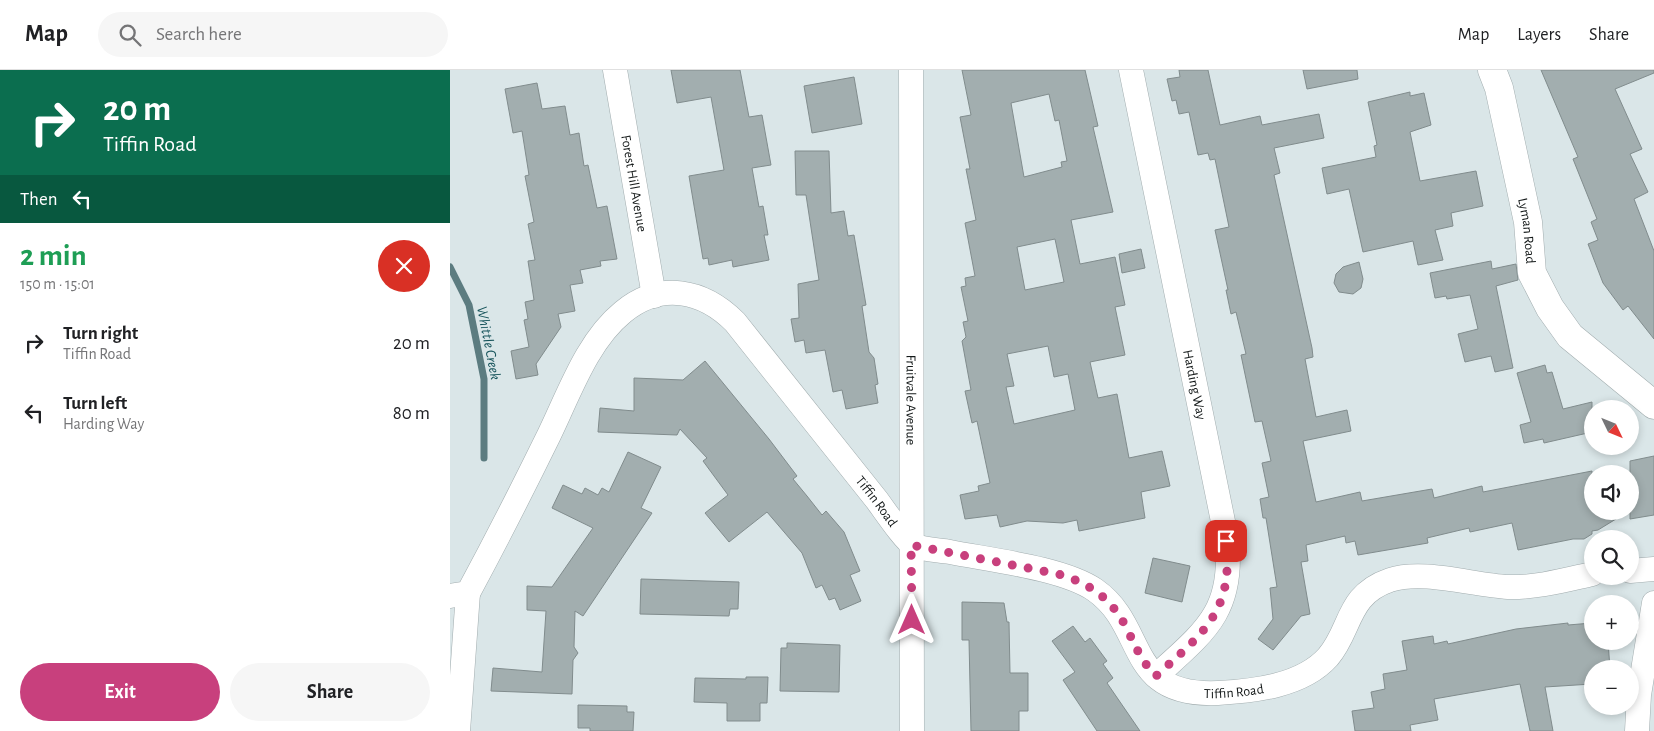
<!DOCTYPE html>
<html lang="en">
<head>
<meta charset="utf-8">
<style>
	body { margin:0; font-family:"Alegreya Sans",sans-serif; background:#f6f6f6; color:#202124; height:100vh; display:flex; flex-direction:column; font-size:19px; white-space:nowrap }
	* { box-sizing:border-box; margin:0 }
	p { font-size:16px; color:#757577 }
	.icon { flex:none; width:28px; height:28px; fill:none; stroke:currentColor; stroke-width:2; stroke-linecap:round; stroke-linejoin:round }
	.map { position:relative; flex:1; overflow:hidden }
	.panel { display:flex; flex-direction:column; background:#fff; width:450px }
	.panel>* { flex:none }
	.banner { background:#0b6e4f; color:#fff; overflow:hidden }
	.needle { width:32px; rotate:133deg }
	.fabs { position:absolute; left:1134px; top:330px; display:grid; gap:10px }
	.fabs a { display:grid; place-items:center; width:55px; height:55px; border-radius:50%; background:#fff; box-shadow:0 2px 8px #0003; font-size:25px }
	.pin { position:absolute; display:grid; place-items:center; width:42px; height:42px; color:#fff; margin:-21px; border-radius:10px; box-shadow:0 2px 8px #0006 }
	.me { position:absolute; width:55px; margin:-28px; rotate:0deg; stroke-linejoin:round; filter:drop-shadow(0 0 4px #0008) }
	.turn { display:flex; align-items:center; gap:18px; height:105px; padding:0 20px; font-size:22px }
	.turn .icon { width:65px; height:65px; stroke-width:2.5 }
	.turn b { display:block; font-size:35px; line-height:42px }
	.then { display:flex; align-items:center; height:48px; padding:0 20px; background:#0003; gap:10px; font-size:19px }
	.round { display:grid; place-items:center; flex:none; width:52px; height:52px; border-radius:26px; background:#f6f6f6 }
	.summary { display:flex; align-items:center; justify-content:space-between; height:85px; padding:0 20px }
	h1 { font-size:30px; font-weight:700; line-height:38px; color:#1e9e55 }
	.cta { display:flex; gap:10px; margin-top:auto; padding:10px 20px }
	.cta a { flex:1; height:58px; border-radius:30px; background:#c8407d; color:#fff; font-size:20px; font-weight:700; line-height:58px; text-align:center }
	.cta a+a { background:#f6f6f6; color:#202124 }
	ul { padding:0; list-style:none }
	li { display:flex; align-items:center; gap:15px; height:70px; padding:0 20px }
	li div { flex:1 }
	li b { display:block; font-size:19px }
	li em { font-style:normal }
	header { display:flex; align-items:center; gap:30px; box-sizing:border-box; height:70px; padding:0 25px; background:#fff; border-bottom:1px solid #e0e0e0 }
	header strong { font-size:24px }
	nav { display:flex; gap:28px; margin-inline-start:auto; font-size:18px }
	.search { width:350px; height:45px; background:#f6f6f6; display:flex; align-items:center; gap:12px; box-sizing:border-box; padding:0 18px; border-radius:28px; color:#757577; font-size:19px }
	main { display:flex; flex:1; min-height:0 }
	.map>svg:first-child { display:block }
</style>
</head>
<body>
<header>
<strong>Map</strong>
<div class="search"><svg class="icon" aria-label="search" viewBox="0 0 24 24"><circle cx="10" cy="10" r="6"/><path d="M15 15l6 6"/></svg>Search here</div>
<nav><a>Map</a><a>Layers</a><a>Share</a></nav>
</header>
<main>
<section class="panel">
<div class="banner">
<div class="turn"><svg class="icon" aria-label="right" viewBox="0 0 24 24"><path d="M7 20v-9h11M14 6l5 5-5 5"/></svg><div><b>20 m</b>Tiffin Road</div></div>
<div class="then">Then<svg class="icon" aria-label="left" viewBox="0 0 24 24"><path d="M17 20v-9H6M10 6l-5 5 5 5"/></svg></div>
</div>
<div class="summary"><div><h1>2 min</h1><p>150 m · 15:01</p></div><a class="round" style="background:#d93025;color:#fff"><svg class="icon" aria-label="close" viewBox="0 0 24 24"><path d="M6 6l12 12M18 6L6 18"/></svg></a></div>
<ul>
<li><svg class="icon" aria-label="right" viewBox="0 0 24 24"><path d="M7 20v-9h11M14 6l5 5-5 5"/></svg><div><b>Turn right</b><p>Tiffin Road</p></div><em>20 m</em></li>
<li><svg class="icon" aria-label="left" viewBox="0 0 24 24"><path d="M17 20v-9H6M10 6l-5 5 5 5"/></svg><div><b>Turn left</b><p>Harding Way</p></div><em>80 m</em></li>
</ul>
<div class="cta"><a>Exit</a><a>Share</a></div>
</section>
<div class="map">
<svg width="1204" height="661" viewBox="0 0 1204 661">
	<rect width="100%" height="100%" fill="#dae6e8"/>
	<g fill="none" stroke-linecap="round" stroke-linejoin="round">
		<path stroke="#5c7c80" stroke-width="7" d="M0 197 19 235 34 309V388"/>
	</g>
	<path fill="#a2aeaf" stroke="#818c8d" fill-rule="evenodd" d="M221 0H290L299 47 312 45 321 95 302 98 309 137 313 136 318 165H314L319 190 283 197 282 190 259 195 258 188 253 189 239 106 274 100 261 27 227 33Z
		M512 0H635L648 56 643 57 663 142 621 150 630 194 665 187 675 235 665 237 675 285 640 292 648 328 667 324 679 388 712 381 720 416 691 422 695 448 629 461 627 450 613 453 577 451 550 457 547 445 515 449 510 425 529 421 528 416 540 413 527 351 522 353 515 321 521 320 512 271 516 267 513 252 518 251 511 217 516 216 515 208 525 206 515 153 526 150 516 99H520L510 47 521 45ZM599 24 605 51 609 50 617 91 611 92 612 97 574 107 561 33ZM605 169 614 212 575 220 567 177ZM598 276 604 307 618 304 625 340 564 354 556 317 564 316 557 284Z
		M729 0H758L770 55 810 46 812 55 869 44 874 68 824 78 830 103 824 105 862 278 863 287 855 289 866 347 897 340 901 361 853 371 866 432 910 422 912 431 982 419 984 428 1032 416 1033 422 1142 401V441H1179L1148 460 1142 461V464L1134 469H1123L1068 480 1062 453 1020 462 1019 458 977 468 978 473 908 485 905 471 896 473 895 466 856 475 858 491 851 492 860 544 851 546 823 580 808 569 823 549 820 518 827 517 816 448H813L810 429 819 427 812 393 821 391 812 351 805 352 791 285 796 284 786 242 781 244 776 220H778L765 160 779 157 765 89 760 90 758 83 748 85 739 42 729 44 726 30 722 31 717 9 730 7Z
		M853 0H907L908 9 857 19Z
		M1091 0H1204V3L1165 19 1192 79 1180 84 1198 122 1184 129 1204 181V269L1178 236 1173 240 1153 213 1138 174 1148 170 1141 152 1147 149 1123 89 1128 87Z
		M404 7 412 54 362 63 354 16Z
		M87 13 92 39 115 36 120 65 129 63 134 96 138 95 147 138 157 136 167 189 150 191 151 196 130 200 133 213 120 215 125 241 108 244 111 257 86 294 88 305 66 309 61 281 79 277 74 250 78 249 75 232 84 230 78 191 85 190 78 154 84 152 75 106 79 105 72 61 63 63 55 19Z
		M960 22V26L974 23 981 55 960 62 970 111 1026 101 1033 136 1001 143 1003 156 985 160 993 190 968 195 963 171 913 182 899 119 877 124 872 98 926 87 924 76 927 75 918 32Z
		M345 81H379L381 143 394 141 398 166 404 165 416 235 412 236 419 282 424 288 428 314 425 315 428 333 396 339 392 320 383 322 375 280 356 283 354 270 345 272 341 249 349 248 348 214 369 210 356 125H346Z
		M691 179 695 198 672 203 669 184Z
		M1041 191 1042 199 1066 194 1068 210 1046 216 1063 298 1045 302 1041 286 1015 292 1008 264 1028 259 1020 225 997 229 996 226 985 228 980 203Z
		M909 192 913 209 911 218 903 224 889 222 884 213 886 204 893 197Z
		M255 291 319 369 347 406 343 409 357 426 372 445 376 441 394 462 410 501 400 505 411 531 390 540 385 528 379 530 372 515 366 518 352 483 317 442 279 472 255 443 278 425 253 391 257 388 230 359 227 365 148 362 150 338 184 341V308L233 310Z
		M1095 295 1097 303 1102 302 1113 339 1142 332V362L1094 373 1093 369 1074 373 1070 355 1081 352 1067 303Z
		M178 382 211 397 191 438 202 443 133 546 125 541 124 577 128 583 123 590 122 624 41 621 43 598 92 602 96 541 77 540V516L102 517 143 458 102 438 113 415 132 424 135 418 148 425 152 418 159 422Z
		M1204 386V445L1180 449V391Z
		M703 488 740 496 732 532 695 523Z
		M191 509 289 512 288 539H280L279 546 190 544Z
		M512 532 554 533 557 552H559L560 603H578V641H569V661H521L519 570H512Z
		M1118 553V555L1142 553V571H1158L1160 599H1142V614L1095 617 1103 661H1080L1070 614 984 629 988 650 960 655 961 661H905L902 641 924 638 921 622 935 619 933 604 957 600 952 571 983 566 984 574 997 571 998 574 1066 559Z
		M623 556 635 572 640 568 657 591 653 594 663 608 657 613 690 661H647L613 610 625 602 602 571Z
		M337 573 390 575 389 622 330 621 331 578H337Z
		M296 607H318L317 633H310V651H277V633L244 632 245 608 296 609Z
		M128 635 177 636V642H184L183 661H140V658H128Z"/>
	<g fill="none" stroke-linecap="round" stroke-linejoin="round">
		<defs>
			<g id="minor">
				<path id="s1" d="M165 0 204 226"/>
				<path id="s2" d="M461 0 462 661"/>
				<path id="s3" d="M681 0 777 471C784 542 754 562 706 606"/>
				<path d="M1180 501 1204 499"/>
				<path id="s4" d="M0 526 18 523C46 471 73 418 99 365 119 324 137 271 173 242 211 211 253 220 285 252 332 311 379 370 426 429 433 438 455 471 463 475 473 480 489 480 500 482 540 490 613 498 645 520 698 557 674 627 768 623 804 621 852 616 878 587 902 559 896 525 940 510 973 499 1022 515 1058 517 1086 518 1115 510 1142 504"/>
				<path d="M8 661 18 523"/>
				<path d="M1187 661 1189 625 1204 533"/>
			</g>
			<g id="tertiary">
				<path id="s5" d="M1042 0 1049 18 1078 152 1082 203 1100 238 1120 266 1204 335"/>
			</g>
		</defs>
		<use href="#minor" stroke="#a2adaf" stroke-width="25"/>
		<use href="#tertiary" stroke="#a2adaf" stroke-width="29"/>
		<use href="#minor" stroke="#fff" stroke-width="24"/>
		<use href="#tertiary" stroke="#fff" stroke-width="28"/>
	</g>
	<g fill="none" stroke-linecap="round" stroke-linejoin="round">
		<path stroke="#c8407d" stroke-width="9" stroke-dasharray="0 16.2" d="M462 550 461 475 608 504C639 513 661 528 676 557 685 575 691 591 706 606 753 563 784 542 776 471"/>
	</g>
	<g text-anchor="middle" stroke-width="5" stroke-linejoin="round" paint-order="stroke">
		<g font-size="14" fill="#131818" stroke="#dae6e8">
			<text dy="5" stroke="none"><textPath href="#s1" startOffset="115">Forest Hill Avenue</textPath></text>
			<text dy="5" stroke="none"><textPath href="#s5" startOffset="165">Lyman Road</textPath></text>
			<text dy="5" stroke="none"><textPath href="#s3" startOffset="321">Harding Way</textPath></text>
			<text dy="5" stroke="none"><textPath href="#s2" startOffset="330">Fruitvale Avenue</textPath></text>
			<text dy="5" stroke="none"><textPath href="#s4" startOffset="694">Tiffin Road</textPath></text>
			<text dy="5" stroke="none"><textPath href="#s4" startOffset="1128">Tiffin Road</textPath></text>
		</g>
		<g font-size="15" font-style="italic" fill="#145259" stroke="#dae6e8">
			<text transform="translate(39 273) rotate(79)" y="5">Whittle Creek</text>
		</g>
	</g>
</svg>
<div class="fabs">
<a><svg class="needle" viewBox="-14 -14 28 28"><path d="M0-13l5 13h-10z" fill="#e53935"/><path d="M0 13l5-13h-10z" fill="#757577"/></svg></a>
<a><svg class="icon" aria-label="sound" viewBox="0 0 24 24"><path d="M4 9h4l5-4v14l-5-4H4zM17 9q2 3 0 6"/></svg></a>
<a><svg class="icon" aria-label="search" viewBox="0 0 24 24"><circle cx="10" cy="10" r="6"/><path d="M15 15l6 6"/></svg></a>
<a>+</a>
<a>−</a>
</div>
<div class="pin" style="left:776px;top:471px;background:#d93025"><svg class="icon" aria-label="arrive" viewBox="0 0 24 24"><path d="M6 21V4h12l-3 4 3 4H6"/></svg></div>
<svg class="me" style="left:462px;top:550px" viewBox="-20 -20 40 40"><path d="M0-17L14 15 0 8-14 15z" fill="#c8407d" stroke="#fff" stroke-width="4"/></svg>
</div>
</main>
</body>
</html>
